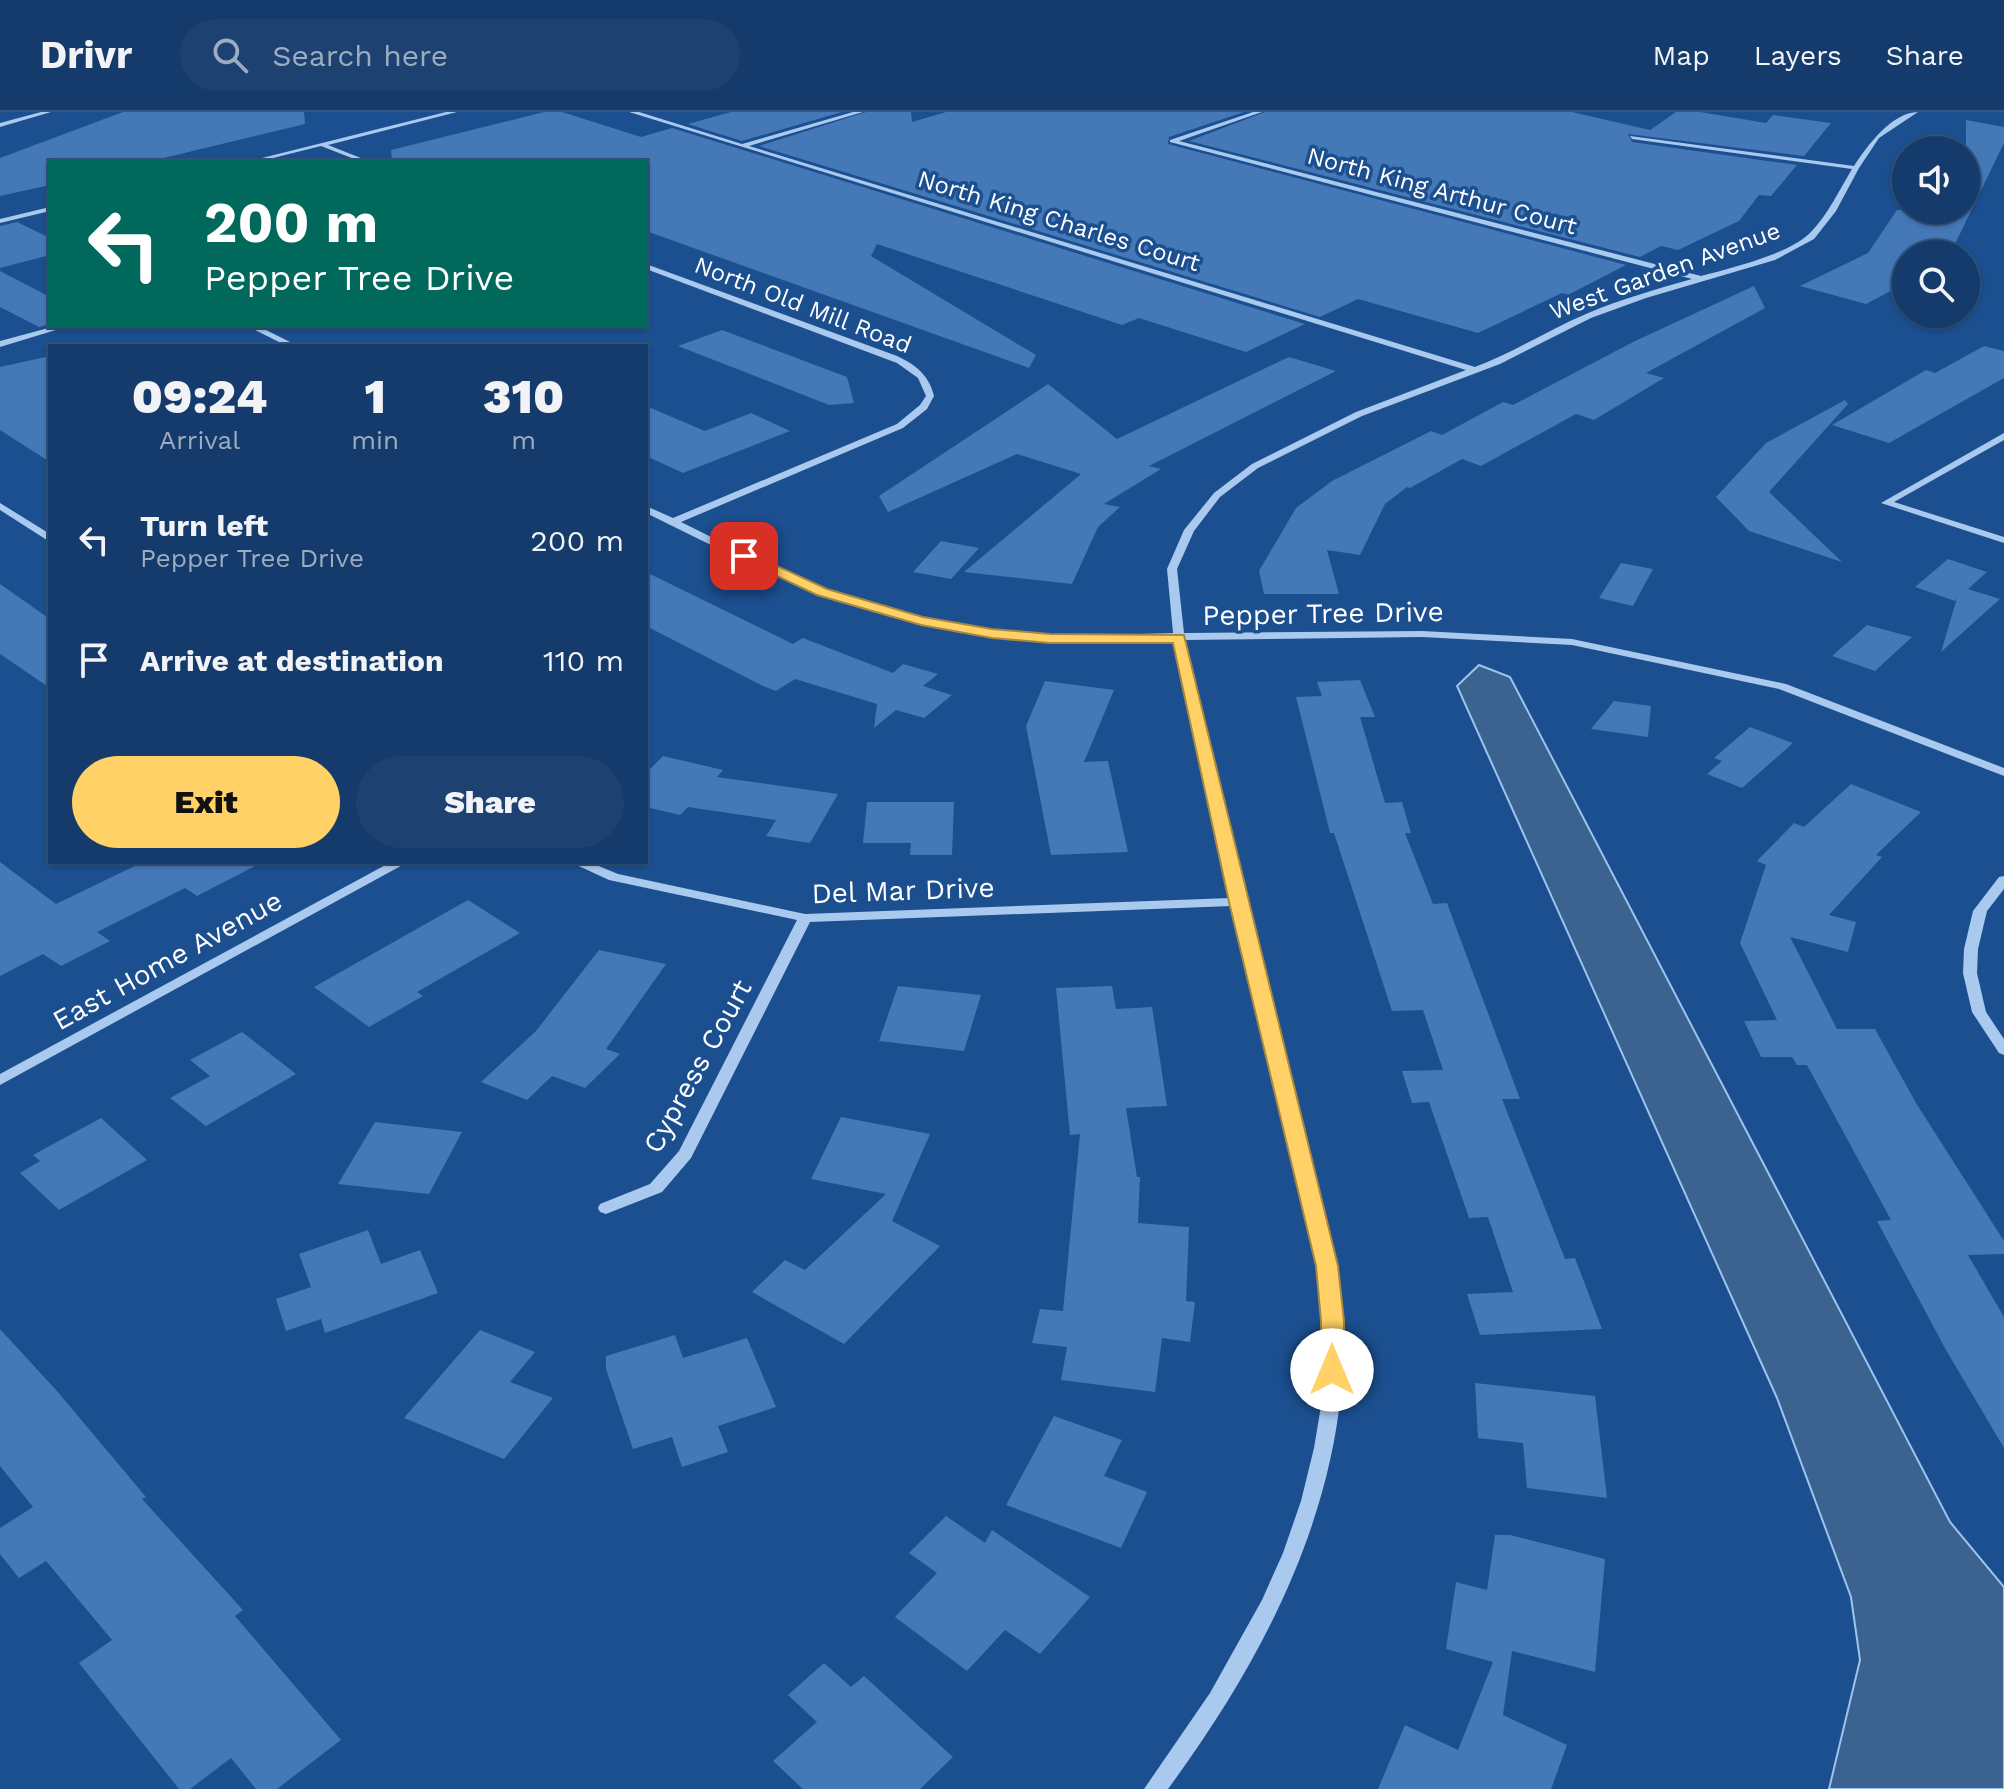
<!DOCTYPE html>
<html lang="en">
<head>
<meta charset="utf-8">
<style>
	body { margin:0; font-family:"Work Sans",sans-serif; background:#1d4271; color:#f1f3f6; height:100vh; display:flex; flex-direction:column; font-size:30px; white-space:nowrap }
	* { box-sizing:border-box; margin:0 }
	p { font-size:26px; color:#9dadc1 }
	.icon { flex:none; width:44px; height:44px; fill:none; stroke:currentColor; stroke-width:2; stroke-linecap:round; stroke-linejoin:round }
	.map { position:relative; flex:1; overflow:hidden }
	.sheet { position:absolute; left:48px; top:232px; width:600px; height:520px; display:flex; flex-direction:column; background:#143b6b; border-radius:0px; box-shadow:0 2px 6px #0004,0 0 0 2px #33557e }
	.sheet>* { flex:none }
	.guide { position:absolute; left:48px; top:48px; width:600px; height:168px; border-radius:0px; box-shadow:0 2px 6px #0004,0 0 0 2px #33557e; background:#00695c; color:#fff; overflow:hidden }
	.controls { position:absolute; left:1892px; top:24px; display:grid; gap:16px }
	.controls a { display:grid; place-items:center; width:88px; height:88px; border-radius:50%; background:#143b6b; box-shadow:0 2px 6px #0004,0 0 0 2px #33557e; font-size:40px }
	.pin { position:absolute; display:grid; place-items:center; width:68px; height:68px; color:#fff; margin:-34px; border-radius:16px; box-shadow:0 4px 12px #0006 }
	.me { position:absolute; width:88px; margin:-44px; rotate:0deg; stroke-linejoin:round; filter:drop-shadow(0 0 6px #0008) }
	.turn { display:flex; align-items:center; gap:28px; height:168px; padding:0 24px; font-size:36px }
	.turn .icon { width:104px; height:104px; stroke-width:2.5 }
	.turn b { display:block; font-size:56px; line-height:68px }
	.eta { display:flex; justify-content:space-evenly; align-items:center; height:136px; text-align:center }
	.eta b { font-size:48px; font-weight:800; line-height:56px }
	.action { display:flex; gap:16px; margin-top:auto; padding:16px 24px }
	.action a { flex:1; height:92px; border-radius:48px; background:#ffd166; color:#111; font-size:32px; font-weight:800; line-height:92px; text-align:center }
	.action a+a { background:#1d4271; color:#f1f3f6 }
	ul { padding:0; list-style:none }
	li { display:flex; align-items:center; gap:24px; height:120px; padding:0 24px }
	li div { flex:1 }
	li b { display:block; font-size:30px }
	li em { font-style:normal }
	header { display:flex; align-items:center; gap:48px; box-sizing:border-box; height:112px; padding:0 40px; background:#143b6b; border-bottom:2px solid #33557e }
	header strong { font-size:38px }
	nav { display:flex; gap:44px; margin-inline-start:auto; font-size:28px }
	.search { width:560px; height:72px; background:#1d4271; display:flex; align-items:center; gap:20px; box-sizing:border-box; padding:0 28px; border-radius:44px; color:#9dadc1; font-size:30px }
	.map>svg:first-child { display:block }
</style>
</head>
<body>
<header>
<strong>Drivr</strong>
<div class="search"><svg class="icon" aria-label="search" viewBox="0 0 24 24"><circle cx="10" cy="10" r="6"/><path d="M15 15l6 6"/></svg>Search here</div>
<nav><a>Map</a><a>Layers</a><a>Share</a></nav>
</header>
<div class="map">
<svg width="2004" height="1677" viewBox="0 0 2004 1677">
	<rect width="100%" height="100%" fill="#1b4f8f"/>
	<path fill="#3c6290" stroke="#9cc4f0" stroke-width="2" d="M1479 553 1510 565 1950 1410 2004 1475V1677H1829L1860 1548 1851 1485 1777 1286 1457 574Z"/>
	<path fill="#4478b7" d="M123 0H304L305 12 147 50H50V73L0 84V46Z
		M544 0H562L641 25 672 16 1305 212 1246 240 1139 206 1122 213 877 132 871 144 1036 243 1029 256 646 119V50H392L391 38Z
		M731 0H842L742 29 688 12Z
		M866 0H911L912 10 946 0H1244L1169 25 1168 32 1626 153 1568 183 1562 181 1478 221 1358 187 1320 205 759 34Z
		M1265 0H1572L1650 18 1676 0H1700L1766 11 1773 3 1831 11 1804 44 1628 22 1632 30 1797 53 1771 84 1759 83 1739 109 1678 138 1661 134 1640 145 1189 29Z
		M1966 8 2004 15V31L1955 132 1947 142H1906V171L1866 192 1800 174 1868 141 1897 98H1966Z
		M17 110 50 126V143L0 156V114Z
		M0 159 50 185V212L39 215 0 195Z
		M1754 174 1765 196 1646 261 1664 266 1594 308 1576 302 1481 354 1462 347 1410 376 1407 375 1385 392 1360 443 1327 438 1339 482H1264L1259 459 1296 396 1332 369 1431 319 1442 323 1503 290 1513 293 1633 230Z
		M722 218 847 265 854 291 829 293 678 234Z
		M1984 234 2004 239V266L1889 331 1832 313 1926 258 1935 261Z
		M50 244V350L0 318V255Z
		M1289 245 1336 259 1149 354 1161 357 1104 392 1120 395 1098 415 1072 472 964 460 1081 362 1017 342 888 400 879 384 1048 272 1117 327Z
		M1845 288 1848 292 1769 380 1842 450 1749 419 1716 385 1766 331Z
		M646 294 705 319 751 301 790 319 683 361 646 344Z
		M941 429 979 436 951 467 913 460Z
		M1948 447 1987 460 1968 477 2000 487 1941 540 1957 486 1955 489 1915 475Z
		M1621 451 1653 457 1633 494 1599 486Z
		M646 460 793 532 803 526 893 561 903 552 938 562 923 574 952 583 924 606 896 598 874 616 877 592 795 567 776 579 763 574 646 514Z
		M0 472 50 507V576L0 542Z
		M1867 513 1912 525 1875 559 1832 544Z
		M1360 568 1375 605H1360L1385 691 1402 690 1411 721H1405L1433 792 1447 791 1520 987H1502L1565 1147 1575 1146 1602 1217 1480 1223 1467 1182 1513 1180 1488 1105 1469 1106 1429 990 1412 991 1402 959 1443 958 1423 898 1392 899 1334 721H1330L1296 585 1322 584 1317 570Z
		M1045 569 1114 578 1084 650 1108 649 1128 740 1051 743 1026 614Z
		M1614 589 1651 594 1648 625 1591 617Z
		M1750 615 1793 631 1742 676 1707 662 1722 649 1714 646Z
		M663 644 723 658 717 665 838 682 810 731 766 724 776 708 688 695 680 703 646 695V661Z
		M1851 672 1921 700 1876 743 1882 745 1829 803 1856 810 1848 840 1790 825 1837 917H1875L1916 991 2004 1129V1142L1968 1143 2004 1205V1336L1946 1238 1877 1109 1891 1108 1807 953H1797L1792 945H1761L1744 909 1777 908 1740 831 1766 753 1757 749 1794 711 1804 715Z
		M867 690H954L952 743H910L911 731H863Z
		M0 750 56 792 143 750H263L197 784 185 776 97 820 110 829 61 854 43 842 0 864Z
		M468 788 520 821 417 880 423 884 369 915 314 875Z
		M599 838 666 852 606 937 620 942 585 976 552 964 527 988 481 970 536 919Z
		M898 874 981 883 964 939 879 929Z
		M1112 874 1116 897 1152 895 1167 994 1126 996 1137 1065H1140L1138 1111 1189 1115 1186 1189 1195 1190 1190 1230 1162 1226 1155 1280 1061 1268 1067 1235 1032 1231 1040 1197 1063 1199 1080 1022 1070 1023 1056 876Z
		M242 920 296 962 206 1014 170 986 210 964 190 948Z
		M841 1005 930 1022 892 1109 940 1134 844 1232 752 1180 785 1148 805 1158 886 1082 811 1067Z
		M101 1006 147 1048 59 1098 20 1061 40 1049 33 1043Z
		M375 1010 462 1020 429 1082 338 1072Z
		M368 1118 381 1152 420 1138 438 1181 325 1221 321 1207 286 1219 276 1187 311 1175 299 1142Z
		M0 1217 57 1279 146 1385 142 1387 243 1498 235 1504 341 1628 277 1677H256L231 1646 190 1677H179L79 1551 112 1528 46 1449 19 1466 0 1442V1416L33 1395 0 1354Z
		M480 1218 535 1240 510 1270 553 1286 504 1347 404 1306Z
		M675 1223 683 1246 747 1226 776 1295 718 1314 728 1340 682 1355 672 1325 633 1337 606 1257V1244Z
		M1475 1271 1595 1284 1607 1386 1527 1376 1523 1331 1478 1326Z
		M1054 1304 1122 1328 1104 1364 1147 1380 1121 1436 1006 1393Z
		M946 1404 985 1431 992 1418 1090 1485 1040 1542 1005 1518 967 1559 895 1505 937 1461 909 1441Z
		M1495 1423H1510L1605 1447 1595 1560 1512 1539 1503 1603 1567 1633 1551 1677H1378L1405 1613 1458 1638 1493 1550 1446 1537 1456 1470 1487 1478Z
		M824 1551 851 1575 864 1564 953 1645 920 1677H803L773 1649 817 1610 788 1583Z"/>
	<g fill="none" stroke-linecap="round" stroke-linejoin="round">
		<path fill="#a9c9ee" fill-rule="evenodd" d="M41 0H51L0 15V11Z
			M446 0H457L328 33 371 50H362L321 34 257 50H246Z
			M629 0H639L742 32 853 0H863L749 34 1475 255C1513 241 1548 218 1586 202 1621 187 1657 177 1692 167L1170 30V28L1253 0H1262L1179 29 1701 164C1731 156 1790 142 1811 120 1828 102 1839 79 1852 57L1632 27 1630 24 1854 54C1867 34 1892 0 1918 0L1879 26 1859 56 1836 99 1814 127 1775 148 1646 186 1591 206 1500 252 1362 304 1258 356 1220 385 1194 419 1177 457 1184 521 1422 519 1572 527 1786 572 2004 656V664L1779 577 1572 533 1422 525 1185 528C1217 666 1248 804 1283 942 1293 985 1304 1028 1315 1071 1322 1099 1331 1126 1335 1154 1342 1194 1345 1240 1341 1281 1326 1428 1254 1560 1168 1677H1144L1210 1581 1262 1488 1283 1441 1301 1389 1314 1336 1323 1282 1324 1234 1319 1154 1232 794 810 810 691 1046 662 1080 606 1102 600 1100 598 1096 600 1092 650 1072 679 1039 797 808 609 768 570 750H589L618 762 805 802 1230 786 1174 528C1133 528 1092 531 1051 529 983 527 911 513 847 492 777 468 712 433 646 401V394L673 406 897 312 920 293 926 284 918 266 897 251 646 157V152L897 244C916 253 929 263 934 284L927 297 903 316 681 410C730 434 779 460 831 479 900 504 977 520 1051 523 1092 524 1132 522 1173 521L1167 457 1184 418 1214 381 1252 352 1356 300 1466 258Z
			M50 95V99L0 111V107Z
			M56 214H69L0 235V229Z
			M247 214H258L298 234H287Z
			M2004 321V328L1894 390 2004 425V431L1881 391Z
			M0 391 50 422V430L0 398Z
			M391 750H408L0 973V962Z
			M2004 764V777L1987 799 1978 837 1977 861 1986 900 2004 927V943L1999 941 1972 900 1963 861 1964 837 1973 799 1999 765Z"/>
	</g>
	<path fill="#ffd166" stroke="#a68842" stroke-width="2" d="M739 441H749L827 477 923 505 992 517 1050 522 1184 523 1338 1154 1344 1209V1258L1340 1264 1332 1267 1324 1264 1321 1258V1209L1316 1154 1229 790 1173 531H1050L992 526 921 513 817 483 739 446Z"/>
	<g text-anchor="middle" stroke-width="7" stroke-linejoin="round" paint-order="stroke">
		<g font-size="24" fill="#fff" stroke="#1b4f8f">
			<text transform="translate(1442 79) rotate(15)" y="8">North King Arthur Court</text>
			<text transform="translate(1059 109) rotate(17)" y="8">North King Charles Court</text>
			<text transform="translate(1665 159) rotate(-20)" y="8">West Garden Avenue</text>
			<text transform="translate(803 193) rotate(21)" y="8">North Old Mill Road</text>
		</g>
		<g font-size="28" fill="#fff" stroke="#1b4f8f">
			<text transform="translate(1323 501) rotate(-1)" y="10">Pepper Tree Drive</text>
			<text transform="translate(903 778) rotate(-2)" y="10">Del Mar Drive</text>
			<text transform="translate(167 848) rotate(-29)" y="10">East Home Avenue</text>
			<text transform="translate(697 954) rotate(-61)" y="10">Cypress Court</text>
		</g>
	</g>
</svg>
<div class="controls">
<a><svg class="icon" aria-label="sound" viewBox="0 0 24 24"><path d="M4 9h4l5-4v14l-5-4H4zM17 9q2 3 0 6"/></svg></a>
<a><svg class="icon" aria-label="search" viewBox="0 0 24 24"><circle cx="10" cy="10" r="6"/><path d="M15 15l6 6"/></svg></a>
</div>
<div class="pin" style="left:744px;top:444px;background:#d93025"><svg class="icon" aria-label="arrive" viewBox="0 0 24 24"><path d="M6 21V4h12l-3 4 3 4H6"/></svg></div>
<svg class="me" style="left:1332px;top:1258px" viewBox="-20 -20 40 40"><circle r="19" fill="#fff"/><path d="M0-13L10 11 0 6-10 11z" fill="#ffd166"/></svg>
<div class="guide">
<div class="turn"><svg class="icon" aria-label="left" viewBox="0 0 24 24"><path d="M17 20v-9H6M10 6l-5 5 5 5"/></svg><div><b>200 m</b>Pepper Tree Drive</div></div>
</div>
<section class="sheet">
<div class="eta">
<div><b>09:24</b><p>Arrival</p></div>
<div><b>1</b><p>min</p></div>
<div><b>310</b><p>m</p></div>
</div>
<ul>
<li><svg class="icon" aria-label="left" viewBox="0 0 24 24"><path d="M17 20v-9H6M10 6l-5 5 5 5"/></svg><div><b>Turn left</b><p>Pepper Tree Drive</p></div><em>200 m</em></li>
<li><svg class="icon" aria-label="arrive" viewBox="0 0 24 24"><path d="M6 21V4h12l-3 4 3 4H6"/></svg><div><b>Arrive at destination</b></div><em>110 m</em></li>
</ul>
<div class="action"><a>Exit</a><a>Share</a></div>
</section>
</div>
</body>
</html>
